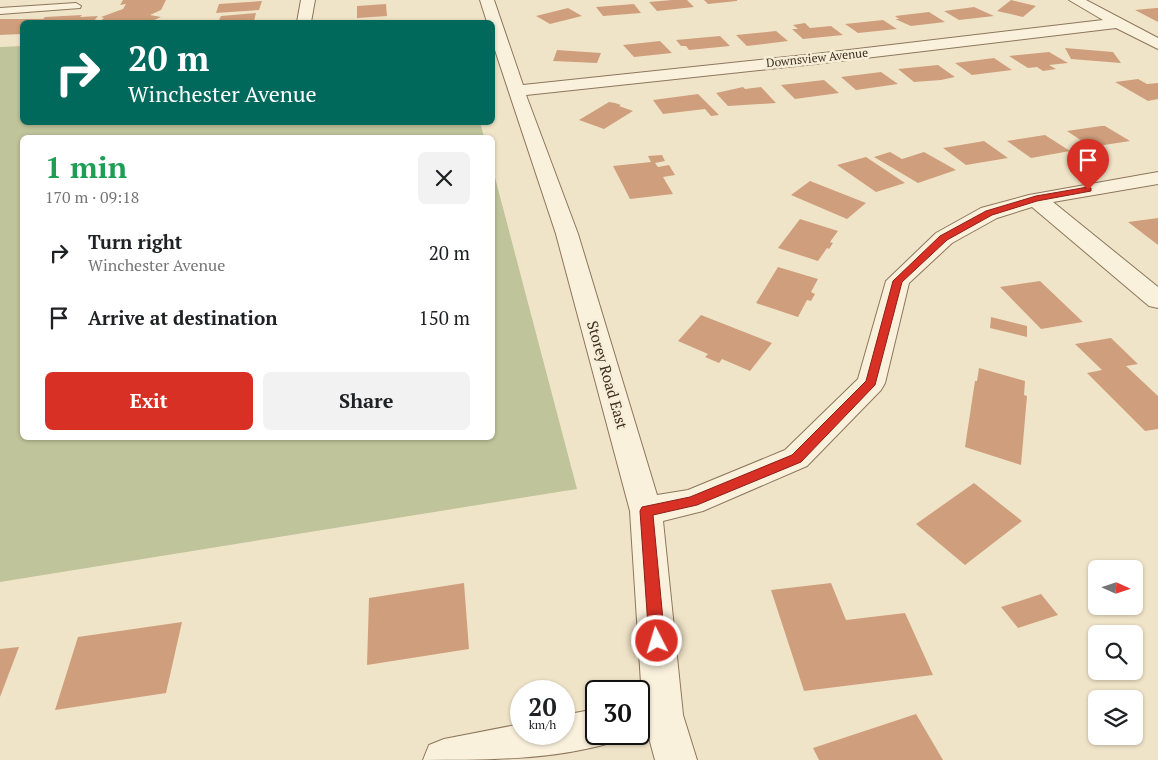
<!DOCTYPE html>
<html lang="en">
<head>
<meta charset="utf-8">
<style>
	body { margin:0; font-family:"PT Serif",serif; background:#f2f2f2; color:#202124; height:100vh; display:flex; flex-direction:column; font-size:19px; white-space:nowrap }
	* { box-sizing:border-box; margin:0 }
	p { font-size:16px; color:#757577 }
	.icon { flex:none; width:28px; height:28px; fill:none; stroke:currentColor; stroke-width:2; stroke-linecap:round; stroke-linejoin:round }
	.map { position:relative; flex:1; overflow:hidden }
	.drawer { position:absolute; left:20px; top:135px; width:475px; height:305px; display:flex; flex-direction:column; background:#fff; border-radius:8px; box-shadow:0 1px 4px #0004 }
	.drawer>* { flex:none }
	.banner { position:absolute; left:20px; top:20px; width:475px; height:105px; border-radius:8px; box-shadow:0 1px 4px #0004; background:#00695c; color:#fff; overflow:hidden }
	.needle { width:32px; rotate:93deg }
	.tools { position:absolute; left:1088px; top:560px; display:grid; gap:10px }
	.tools a { display:grid; place-items:center; width:55px; height:55px; border-radius:8px; background:#fff; box-shadow:0 1px 4px #0004; font-size:25px }
	.speed { position:absolute; left:510px; top:680px; display:flex; gap:10px; font-size:25px; font-weight:700; text-align:center }
	.speed>* { display:grid; place-content:center; width:65px; height:65px; border-radius:50%; background:#fff; box-shadow:0 1px 4px #0004; line-height:1 }
	.speed small { font-size:12px; font-weight:400 }
	.speed .limit { border:2px solid #111; border-radius:8px; background:#fff; color:#111 }
	.pin { position:absolute; display:grid; place-items:center; width:42px; height:42px; color:#fff; margin:-51px -21px; border-radius:50% 50% 50% 0; rotate:-45deg; box-shadow:0 0 5px #0007 }
	.pin .icon { rotate:45deg }
	.me { position:absolute; width:55px; margin:-28px; rotate:355deg; stroke-linejoin:round; filter:drop-shadow(0 0 4px #0008) }
	.turn { display:flex; align-items:center; gap:18px; height:105px; padding:0 25px; font-size:22px }
	.turn .icon { width:65px; height:65px; stroke-width:2.5 }
	.turn b { display:block; font-size:35px; line-height:42px }
	.round { display:grid; place-items:center; flex:none; width:52px; height:52px; border-radius:8px; background:#f2f2f2 }
	.overview { display:flex; align-items:center; justify-content:space-between; height:85px; padding:0 25px }
	h1 { font-size:30px; font-weight:600; line-height:38px; color:#1e9e55 }
	.cta { display:flex; gap:10px; margin-top:auto; padding:10px 25px }
	.cta a { flex:1; height:58px; border-radius:8px; background:#d93025; color:#fff; font-size:20px; font-weight:600; line-height:58px; text-align:center }
	.cta a+a { background:#f2f2f2; color:#202124 }
	ul { padding:0; list-style:none }
	li { display:flex; align-items:center; gap:15px; height:65px; padding:0 25px }
	li div { flex:1 }
	li b { display:block; font-size:19px }
	li em { font-style:normal }
	.map>svg:first-child { display:block }
</style>
</head>
<body>
<div class="map">
<svg width="1158" height="760" viewBox="0 0 1158 760">
	<rect width="100%" height="100%" fill="#f0e4c8"/>
	<path fill="#bfc49a" d="M22 46V122H480L484 137 22 138V438H492L493 170 577 489 0 582V47Z"/>
	<path fill="#cf9f7d" d="M123 0H166L161 10 150 15 161 17 150 22H99L104 18 101 17 123 9 126 4 120 5Z
		M672 0H687L694 7 657 11 649 2Z
		M704 0H737V1L708 4Z
		M1011 0 1036 6 1023 17 997 11Z
		M262 1 259 10 216 13 219 4Z
		M386 4 387 16 357 18V6Z
		M634 4 641 13 603 16 596 7Z
		M974 7 994 16 959 20 944 11Z
		M568 8 582 16 550 24 536 16Z
		M1158 8V22L1135 10 1156 8Z
		M929 12 945 22 911 26 895 19H899L895 16Z
		M256 13 254 21 218 22 221 16Z
		M82 15 80 17 98 16 93 22H22V34L0 35V19H43L45 17Z
		M883 20 897 29 858 33 845 24Z
		M805 23 810 28 831 26 843 35 803 39 792 29H798L793 25Z
		M776 31 788 41 747 46 736 35Z
		M720 36 730 46 689 50 686 46H681L676 40Z
		M660 41 672 53 634 57 623 45Z
		M1065 48 1113 52 1121 63 1071 59Z
		M557 50 601 53 597 63 553 61Z
		M1049 52 1068 63 1049 65 1056 69 1043 71 1037 67 1028 68 1009 56Z
		M994 58 1012 70 972 75 955 63Z
		M938 65 955 77 941 80 914 82 898 69Z
		M881 72 898 84 856 90 841 77Z
		M1138 79 1147 84 1158 83V99L1148 101 1115 82Z
		M824 80 839 93 795 99 781 85Z
		M743 87 745 89 761 87 776 103 728 106 716 93Z
		M698 94 719 115 711 116 705 109 663 114 653 100Z
		M609 102 615 103 621 105 619 106 633 111 604 129 579 120Z
		M1101 126H1105L1130 141 1091 147 1067 131Z
		M1045 135 1070 151 1031 158 1007 141Z
		M984 141 1008 158 966 165 943 148Z
		M890 152 902 159 924 152 956 170 918 183 874 157Z
		M662 155 665 161 655 163 658 167 669 165 675 175 663 177 673 194 630 199 613 166 651 162 648 156Z
		M866 157 905 183 876 192 837 165Z
		M810 181 866 203 847 219 791 195Z
		M1158 218V245L1128 222Z
		M800 219 838 231 830 242 833 243 829 249 827 248 818 261 778 248Z
		M778 267 818 279 811 292 815 294 811 301 807 300 798 317 756 303Z
		M1040 281 1083 322 1041 329 1000 287Z
		M701 315 772 343 750 371 722 359 719 363 705 357 708 354 678 341Z
		M991 317 1027 326V337L990 328Z
		M1111 338 1138 364 1126 366 1158 396V429L1145 431 1087 373 1102 370 1075 344Z
		M979 368 1025 381 1024 395 1027 396 1021 465 965 447 975 381H977Z
		M974 483 1022 521 965 565 916 524Z
		M464 583 469 649 367 665 369 598Z
		M831 583 846 620 905 613 933 675 804 691 771 590Z
		M1041 594 1058 615 1018 628 1001 607Z
		M182 622 166 693 55 710 78 637Z
		M19 647 0 697V649Z
		M916 714 943 760H819L813 748Z"/>
	<g fill="none" stroke-linecap="round" stroke-linejoin="round">
		<defs>
			<path id="lane" d="M76 3 81 6 80 8 0 14V8Z"/>
			<path id="street" d="M301 0H315L311 22H297Z
				M480 0H494L523 85 815 54 1103 20 1069 0H1086L1158 38V49L1116 28 815 64 526 95 578 234 657 495 688 490 785 450 858 379 886 281 936 233 981 208 1029 195 1158 172V184L1053 202 1158 287V308L1149 306 1032 207 997 218 952 243 909 283 885 383 881 390 807 466 703 511 663 521 683 715 697 760H655L649 738 639 740 625 734H639V700L642 699 630 511 556 234 492 41V22H487Z
				M596 709V734H614L610 743C552 760 485 760 423 760L429 745 444 739 521 724V734H564V715Z"/>
		</defs>
		<use href="#lane" stroke="#8d765c" stroke-width="2"/>
		<use href="#street" stroke="#8d765c" stroke-width="2"/>
		<use href="#lane" fill="#faf1dc" fill-rule="evenodd"/>
		<use href="#street" fill="#faf1dc" fill-rule="evenodd"/>
	</g>
	<path fill="#d93025" stroke="#8d1f18" d="M1088 187 1091 188V191L1037 201 992 215 947 240 902 282 875 385 801 462 697 505 653 515 665 641 662 646 657 648 652 646 649 641 640 511 642 507 690 497 792 455 866 381 893 281 940 236 986 211 1036 196Z"/>
	<g text-anchor="middle" stroke-width="5" stroke-linejoin="round" paint-order="stroke">
		<g font-size="12" fill="#3d2e20" stroke="#f7eed8">
			<text transform="translate(817 58) rotate(-6)" y="4">Downsview Avenue</text>
		</g>
		<g font-size="15" fill="#3d2e20" stroke="#f7eed8">
			<text transform="translate(607 375) rotate(74)" y="5">Storey Road East</text>
		</g>
	</g>
</svg>
<div class="tools">
<a><svg class="needle" viewBox="-14 -14 28 28"><path d="M0-13l5 13h-10z" fill="#e53935"/><path d="M0 13l5-13h-10z" fill="#757577"/></svg></a>
<a><svg class="icon" aria-label="search" viewBox="0 0 24 24"><circle cx="10" cy="10" r="6"/><path d="M15 15l6 6"/></svg></a>
<a><svg class="icon" aria-label="layers" viewBox="0 0 24 24"><path d="M12 4l9 5-9 5-9-5zM3 14l9 5 9-5"/></svg></a>
</div>
<div class="speed"><div>20<small>km/h</small></div><div class="limit">30</div></div>
<div class="pin" style="left:1088px;top:190px;background:#d93025"><svg class="icon" aria-label="arrive" viewBox="0 0 24 24"><path d="M6 21V4h12l-3 4 3 4H6"/></svg></div>
<svg class="me" style="left:657px;top:641px" viewBox="-20 -20 40 40"><circle r="17" fill="#d93025" stroke="#fff" stroke-width="3"/><path d="M0-11L8 9 0 5-8 9z" fill="#fff"/></svg>
<div class="banner">
<div class="turn"><svg class="icon" aria-label="right" viewBox="0 0 24 24"><path d="M7 20v-9h11M14 6l5 5-5 5"/></svg><div><b>20 m</b>Winchester Avenue</div></div>
</div>
<section class="drawer">
<div class="overview"><div><h1>1 min</h1><p>170 m · 09:18</p></div><a class="round"><svg class="icon" aria-label="close" viewBox="0 0 24 24"><path d="M6 6l12 12M18 6L6 18"/></svg></a></div>
<ul>
<li><svg class="icon" aria-label="right" viewBox="0 0 24 24"><path d="M7 20v-9h11M14 6l5 5-5 5"/></svg><div><b>Turn right</b><p>Winchester Avenue</p></div><em>20 m</em></li>
<li><svg class="icon" aria-label="arrive" viewBox="0 0 24 24"><path d="M6 21V4h12l-3 4 3 4H6"/></svg><div><b>Arrive at destination</b></div><em>150 m</em></li>
</ul>
<div class="cta"><a>Exit</a><a>Share</a></div>
</section>
</div>
</body>
</html>
